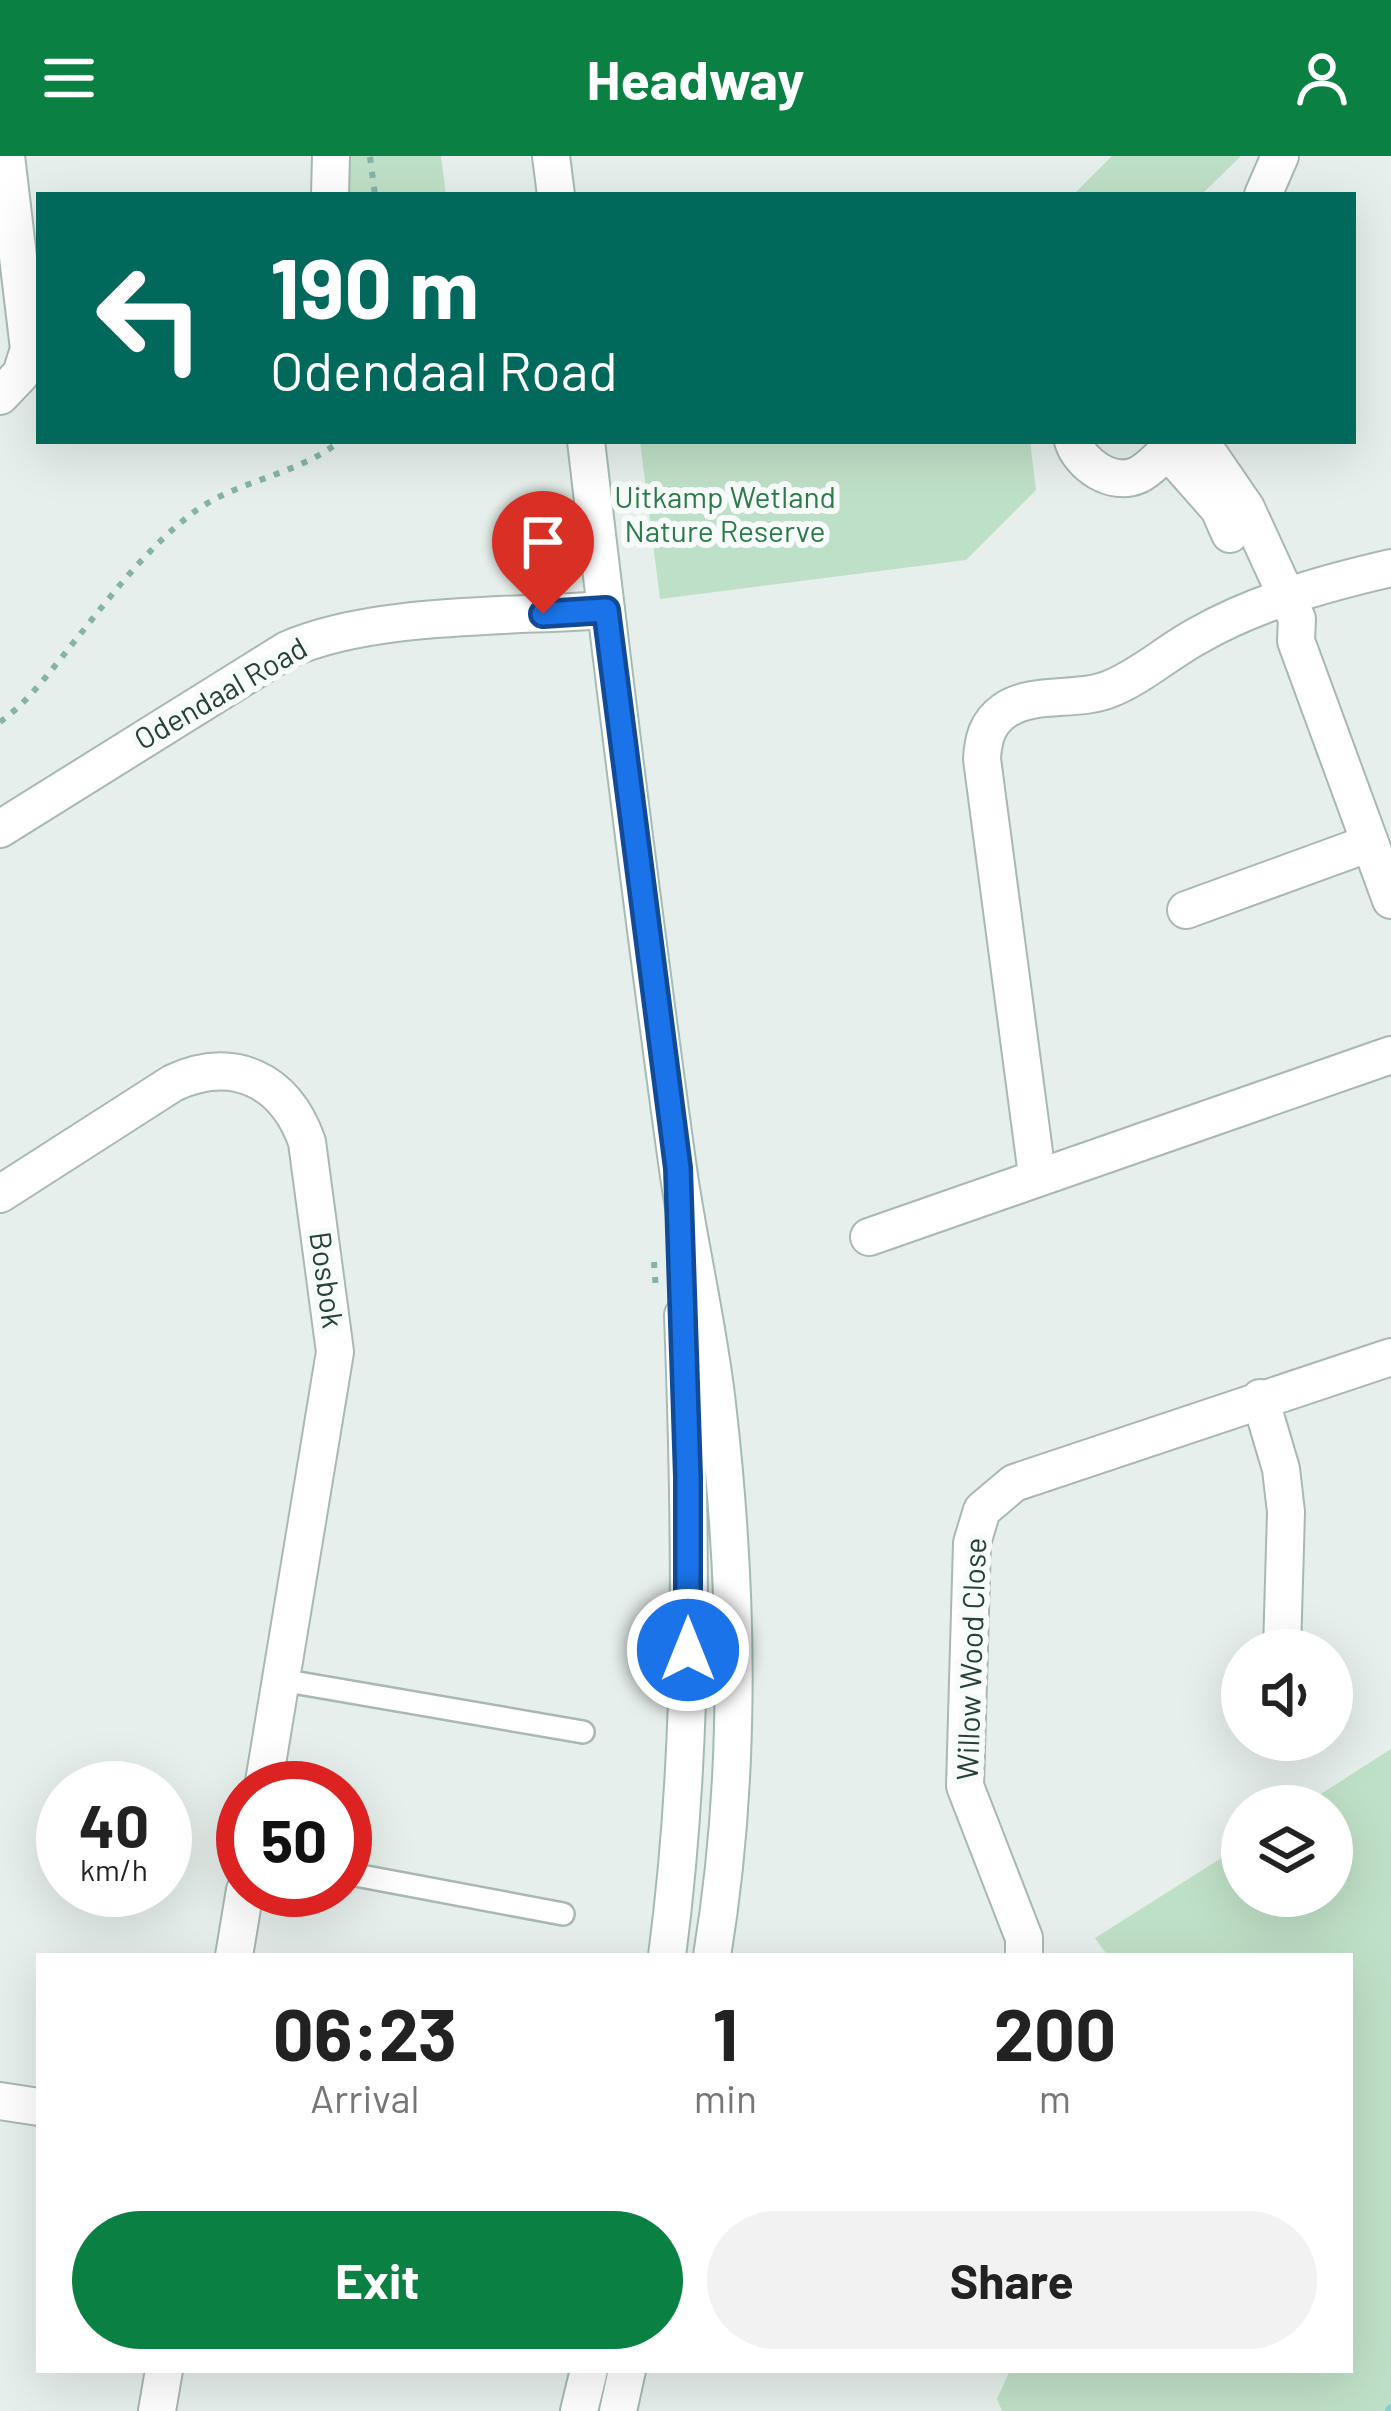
<!DOCTYPE html>
<html lang="en">
<head>
<meta charset="utf-8">
<style>
	body { margin:0; font-family:Barlow,sans-serif; background:#f2f2f2; color:#222; height:100vh; display:flex; flex-direction:column; font-size:45px; white-space:nowrap }
	* { box-sizing:border-box; margin:0 }
	p { font-size:39px; color:#767676 }
	.icon { flex:none; width:66px; height:66px; fill:none; stroke:currentColor; stroke-width:2; stroke-linecap:round; stroke-linejoin:round }
	.map { position:relative; flex:1; overflow:hidden }
	.sheet { position:absolute; left:36px; top:1797px; width:1317px; height:420px; display:flex; flex-direction:column; background:#fff; border-radius:0px; box-shadow:0 12px 48px #0002 }
	.sheet>* { flex:none }
	.guide { position:absolute; left:36px; top:36px; width:1320px; height:252px; border-radius:0px; box-shadow:0 12px 48px #0002; background:#00695c; color:#fff; overflow:hidden }
	.tools { position:absolute; left:1221px; top:1473px; display:grid; gap:24px }
	.tools a { display:grid; place-items:center; width:132px; height:132px; border-radius:50%; background:#fff; box-shadow:0 12px 48px #0002; font-size:60px }
	.speed { position:absolute; left:36px; top:1605px; display:flex; gap:24px; font-size:60px; font-weight:700; text-align:center }
	.speed>* { display:grid; place-content:center; width:156px; height:156px; border-radius:50%; background:#fff; box-shadow:0 12px 48px #0002; line-height:1 }
	.speed small { font-size:30px; font-weight:400 }
	.speed .limit { border:18px solid #d22; background:#fff; color:#111 }
	.pin { position:absolute; display:grid; place-items:center; width:102px; height:102px; color:#fff; margin:-123px -51px; border-radius:50% 50% 50% 0; rotate:-45deg; box-shadow:0 0 12px #0007 }
	.pin .icon { rotate:45deg }
	.me { position:absolute; width:132px; margin:-66px; rotate:0deg; stroke-linejoin:round; filter:drop-shadow(0 0 9px #0008) }
	.turn { display:flex; align-items:center; gap:42px; height:252px; padding:0 36px; font-size:54px }
	.turn .icon { width:156px; height:156px; stroke-width:2.5 }
	.turn b { display:block; font-size:84px; line-height:102px }
	.eta { display:flex; justify-content:space-evenly; align-items:center; height:204px; text-align:center }
	.eta b { font-size:72px; font-weight:700; line-height:84px }
	.primary-button { display:flex; gap:24px; margin-top:auto; padding:24px 36px }
	.primary-button a { flex:1; height:138px; border-radius:72px; background:#0b8043; color:#fff; font-size:48px; font-weight:700; line-height:138px; text-align:center }
	.primary-button a+a { background:#f2f2f2; color:#222 }
	header { display:flex; justify-content:space-between; align-items:center; height:156px; padding:0 36px; background:#0b8043; color:#fff; font-size:54px; font-weight:700 }
	.map>svg:first-child { display:block }
</style>
</head>
<body>
<header><svg class="icon" aria-label="menu" viewBox="0 0 24 24"><path d="M4 6h16M4 12h16M4 18h16"/></svg>Headway<svg class="icon" aria-label="person" viewBox="0 0 24 24"><circle cx="12" cy="8" r="4"/><path d="M4 21q1-7 8-7t8 7"/></svg></header>
<div class="map">
<svg width="1391" height="2255" viewBox="0 0 1391 2255">
	<rect width="100%" height="100%" fill="#e6efeb"/>
	<path fill="#bfe0c8" d="M350 0H441L446 39H347Z
		M1112 0H1240V1L1201 39H1073Z
		M640 285H1030L1036 334 966 404 660 443Z
		M1391 1593V2255H1002L997 2243 1010 2214H1350V1800H1108L1095 1782 1242 1689V1740H1332V1650H1302Z"/>
	<g fill="none" stroke-linecap="round" stroke-linejoin="round">
		<path stroke="#8ec9d4" stroke-width="10" d="M1390 2255 1391 2253"/>
		<defs>
			<path id="service" d="M281 1524 583 1576
				M345 1717 563 1758"/>
			<path id="minor" d="M330 39 331 0
				M1263 39 1280 0
				M0 240 21 218 29 193 6 0
				M1073 285C1080 308 1112 331 1138 319 1152 312 1165 296 1176 285
				M1200 285 1246 352 1297 463 1296 485 1391 744
				M1167 294 1219 353 1230 378
				M0 673 287 494C373 456 510 461 606 454
				M1186 754 1370 687
				M1037 1019 982 603C983 584 987 567 1004 555 1034 534 1078 547 1112 532 1143 519 1169 495 1199 479 1257 446 1326 427 1391 412
				M0 1038 173 927C234 899 285 924 307 986L335 1196 263 1632
				M869 1081 1391 899
				M1260 1242 1281 1313 1286 1356 1282 1494
				M234 1800 245 1734
				M1024 1800V1782L965 1630 972 1387 982 1354 1014 1327 1391 1201
				M0 1945 39 1951
				M157 2255 164 2214"/>
			<path id="secondary" d="M551 0 556 39
				M586 285C614 525 644 766 677 1006 688 1087 708 1167 717 1248 738 1429 742 1619 712 1800
				M667 1800C695 1588 691 1373 683 1159
				M579 2255 589 2214
				M618 2255 627 2214"/>
		</defs>
		<use href="#service" stroke="#a8b8b2" stroke-width="26"/>
		<use href="#minor" stroke="#a8b8b2" stroke-width="40"/>
		<use href="#secondary" stroke="#a4bbb3" stroke-width="40"/>
		<path stroke="#86b3a5" stroke-width="6" stroke-dasharray="6 9" stroke-linecap="butt" d="M370 1 375 39
			M0 566C27 547 49 517 70 491 107 445 143 396 190 359 234 324 295 321 340 285
			M654 1106 656 1135"/>
		<use href="#service" stroke="#fff" stroke-width="21"/>
		<use href="#minor" stroke="#fff" stroke-width="36"/>
		<use href="#secondary" stroke="#fff" stroke-width="36"/>
	</g>
	<g fill="none" stroke-linecap="round" stroke-linejoin="round">
		<defs>
			<path id="route" d="M543 458 606 454 678 1012 688 1321V1494"/>
		</defs>
		<use href="#route" stroke="#114b97" stroke-width="30"/>
		<use href="#route" stroke="#1a73e8" stroke-width="21"/>
	</g>
	<g text-anchor="middle" stroke-width="12" stroke-linejoin="round" paint-order="stroke">
		<g font-size="30" fill="#2d7a4b" stroke="#f7fbf9">
			<text x="725" y="352">Uitkamp Wetland<tspan x="725" dy="34">Nature Reserve</tspan></text>
		</g>
		<g font-size="30" fill="#24423a" stroke="#f7fbf9">
			<text transform="translate(221 538) rotate(-30)" y="10">Odendaal Road</text>
			<text transform="translate(326 1124) rotate(82)" y="10">Bosbok</text>
			<text transform="translate(972 1503) rotate(-88)" y="10">Willow Wood Close</text>
		</g>
	</g>
</svg>
<div class="tools">
<a><svg class="icon" aria-label="sound" viewBox="0 0 24 24"><path d="M4 9h4l5-4v14l-5-4H4zM17 9q2 3 0 6"/></svg></a>
<a><svg class="icon" aria-label="layers" viewBox="0 0 24 24"><path d="M12 4l9 5-9 5-9-5zM3 14l9 5 9-5"/></svg></a>
</div>
<div class="speed"><div>40<small>km/h</small></div><div class="limit">50</div></div>
<div class="pin" style="left:543px;top:458px;background:#d93025"><svg class="icon" aria-label="arrive" viewBox="0 0 24 24"><path d="M6 21V4h12l-3 4 3 4H6"/></svg></div>
<svg class="me" style="left:688px;top:1494px" viewBox="-20 -20 40 40"><circle r="17" fill="#1a73e8" stroke="#fff" stroke-width="3"/><path d="M0-11L8 9 0 5-8 9z" fill="#fff"/></svg>
<div class="guide">
<div class="turn"><svg class="icon" aria-label="left" viewBox="0 0 24 24"><path d="M17 20v-9H6M10 6l-5 5 5 5"/></svg><div><b>190 m</b>Odendaal Road</div></div>
</div>
<section class="sheet">
<div class="eta">
<div><b>06:23</b><p>Arrival</p></div>
<div><b>1</b><p>min</p></div>
<div><b>200</b><p>m</p></div>
</div>
<div class="primary-button"><a>Exit</a><a>Share</a></div>
</section>
</div>
</body>
</html>
